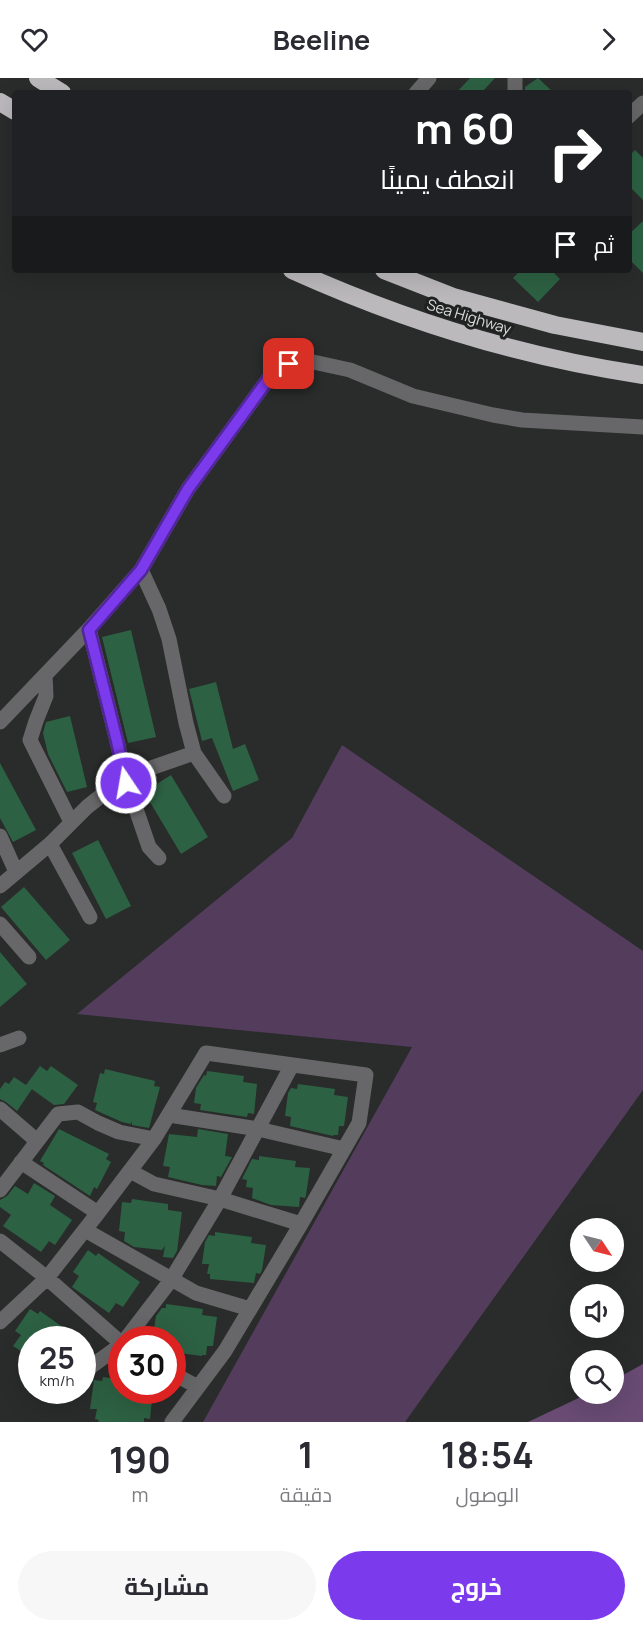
<!DOCTYPE html>
<html lang="ar">
<head>
<meta charset="utf-8">
<style>
	body { margin:0; font-family:Manrope,Cairo,sans-serif; background:#f7f7f7; color:#2b2b33; direction:rtl; height:100vh; display:flex; flex-direction:column; font-size:22px; white-space:nowrap }
	* { box-sizing:border-box; margin:0 }
	p { font-size:20px; color:#7c7c81 }
	.icon { flex:none; width:33px; height:33px; fill:none; stroke:currentColor; stroke-width:2; stroke-linecap:round; stroke-linejoin:round }
	.map { position:relative; height:1344px; overflow:hidden; direction:ltr }
	.details { display:flex; flex-direction:column; background:#fff; flex:1 }
	.details>* { flex:none }
	.guide { position:absolute; left:12px; top:12px; width:620px; height:183px; border-radius:6px; box-shadow:0 6px 24px #0002; direction:rtl; background:#202124; color:#fff; overflow:hidden }
	.needle { width:39px; rotate:125deg }
	.tools { position:absolute; left:570px; top:1140px; display:grid; gap:12px }
	.tools a { display:grid; place-items:center; width:54px; height:54px; border-radius:50%; background:#fff; box-shadow:0 6px 24px #0002; font-size:30px }
	.speed { position:absolute; left:18px; top:1248px; display:flex; gap:12px; font-size:30px; font-weight:700; text-align:center }
	.speed>* { display:grid; place-content:center; width:78px; height:78px; border-radius:50%; background:#fff; box-shadow:0 6px 24px #0002; line-height:1 }
	.speed small { font-size:15px; font-weight:400 }
	.speed .limit { border:9px solid #d22; background:#fff; color:#111 }
	.pin { position:absolute; display:grid; place-items:center; width:51px; height:51px; color:#fff; margin:-26px; border-radius:12px; box-shadow:0 3px 9px #0006 }
	.me { position:absolute; width:66px; margin:-33px; rotate:348deg; stroke-linejoin:round; filter:drop-shadow(0 0 4px #0008) }
	.turn { display:flex; align-items:center; gap:21px; height:126px; padding:0 18px; font-size:27px }
	.turn .icon { width:78px; height:78px; stroke-width:2.5 }
	.turn b { display:block; font-size:42px; line-height:51px }
	.then { display:flex; align-items:center; height:57px; padding:0 18px; background:#0003; gap:12px; font-size:22px }
	.eta { display:flex; justify-content:space-evenly; align-items:center; height:102px; text-align:center }
	.eta b { font-size:36px; font-weight:700; line-height:42px }
	.action { display:flex; gap:12px; margin-top:auto; padding:12px 18px }
	.action a { flex:1; height:69px; border-radius:36px; background:#7c3aed; color:#fff; font-size:24px; font-weight:700; line-height:69px; text-align:center }
	.action a+a { background:#f7f7f7; color:#2b2b33 }
	header { display:flex; justify-content:space-between; align-items:center; height:78px; padding:0 18px; background:#fff; font-size:27px; font-weight:700 }
	.map>svg:first-child { display:block }
</style>
</head>
<body>
<header><svg class="icon" aria-label="forward" viewBox="0 0 24 24"><path d="M9 5l7 7-7 7"/></svg>Beeline<svg class="icon" aria-label="heart" viewBox="0 0 24 24"><path d="M12 20l-8-8c-3-5 5-10 8-4 3-6 11-1 8 4z"/></svg></header>
<div class="map">
<svg width="643" height="1344" viewBox="0 0 643 1344">
	<rect width="100%" height="100%" fill="#292c2a"/>
	<path fill="#533c5c" d="M342 667 643 873V1012L405 1344H203L412 969 77 936 292 760Z"/>
	<path fill="#694b74" d="M643 1286V1344H528L587 1316H614V1302Z"/>
	<path fill="#2d6143" d="M470 0H495L481 15H456Z
		M538 0 554 15H525V9Z
		M635 72 643 80V122L628 107V79Z
		M643 143V195L628 180V157Z
		M521 192H551L560 201 538 224 513 200Z
		M131 552 156 659 128 665 102 559Z
		M216 604 233 671 245 666 259 702 233 713 212 660 202 663 189 611Z
		M70 638 87 709 67 714 48 676 43 655 46 644Z
		M0 685 36 752 13 764 0 740Z
		M171 697 208 759 181 776 144 714Z
		M98 762 131 828 106 841 72 775Z
		M24 809 70 862 46 882 1 829Z
		M0 874 27 906 0 929Z
		M40 988 47 993 51 988 78 1007 64 1026 54 1027 26 1007Z
		M105 991 155 1003 154 1008 160 1009 149 1050 132 1047V1043L131 1046 122 1044 95 1032 97 1025 93 1024 100 995 104 996Z
		M207 993 244 998 243 1004 257 1006 254 1036 248 1035 247 1039 200 1032 201 1026 194 1025 196 1010 204 997 206 998Z
		M14 999 32 1011 17 1033 6 1024 0 1021V1011L5 1004 9 1006Z
		M298 1006 335 1011 334 1017 348 1019 344 1048H339L338 1057H333V1058L290 1048 291 1039 285 1038 288 1015 291 1010 297 1011Z
		M59 1051 109 1076 106 1081 111 1084 97 1111 94 1109 90 1118 43 1087 44 1085 40 1083Z
		M198 1051 228 1056 225 1078 232 1079 221 1099 217 1098 216 1108 202 1107 168 1099 170 1089 163 1088 169 1056 197 1059Z
		M259 1078 296 1083 295 1089 310 1090 306 1117 305 1120 300 1119 299 1129 271 1127 252 1120 253 1110 246 1109 247 1102 242 1101 252 1081 259 1082Z
		M34 1105 55 1118 50 1127 72 1142 55 1167 49 1163 41 1174 3 1148 11 1137 0 1129V1122L7 1118 15 1108 28 1116Z
		M132 1121 168 1126V1132L182 1134 177 1173 173 1180 163 1179 165 1168 162 1172 134 1169 124 1163 125 1154 119 1153 122 1124 131 1125Z
		M215 1154 252 1159 251 1165 266 1167 262 1192 260 1196 256 1195 254 1205 210 1201V1196H207L209 1186H202L205 1164 209 1157 215 1158Z
		M88 1172 96 1178 98 1175 140 1204 123 1229 116 1225 109 1235 72 1209 79 1198 73 1194Z
		M166 1226 203 1231 202 1237 217 1239 213 1268H207L206 1277H202V1278L172 1274V1262H159L160 1259 153 1258 156 1238 162 1230H166Z
		M30 1231 38 1236 40 1233 81 1262H32V1280L13 1268 21 1257 15 1253Z
		M103 1299 122 1302V1312H153L150 1341 144 1340V1344H98L99 1342 95 1341 97 1331H90L94 1302 102 1303Z"/>
	<g fill="none" stroke-linecap="round" stroke-linejoin="round">
		<path stroke="#676668" stroke-width="15" d="M515 0V15
			M416 15 429 0
			M628 39 643 25
			M141 492 159 531 169 561 186 645 194 675 224 718
			M89 551 117 663 125 699 194 675
			M45 597 46 618 36 643 30 662 71 744
			M0 644 89 551 141 492 188 411 272 296 289 286 304 282 350 292 413 318 493 337 522 342 643 349
			M0 758 16 794
			M50 766 90 839
			M0 808 50 766 87 729 125 699 149 769 159 780
			M0 846 29 879
			M0 967 19 960
			M0 1031 37 1063
			M169 1037 258 1051 344 1071
			M21 1084 98 1135
			M130 1093 154 1106 220 1121 301 1146
			M0 1112 58 1036 78 1034 98 1045 119 1054 154 1061
			M85 1152 196 1215 250 1231
			M0 1163 47 1200 122 1266
			M0 1244 47 1200 98 1135 154 1061 206 975 366 997 359 1045 301 1146 225 1273 172 1344
			M125 1262 171 1202 220 1121 292 987
			M89 1290 122 1266
			M172 1295 198 1309"/>
		<path stroke="#bbb9bc" stroke-width="18" d="M38 0 62 15
			M0 24 15 33
			M292 192C405 243 520 279 643 297
			M384 192 453 219 555 247 643 264"/>
	</g>
	<g fill="none" stroke-linecap="round" stroke-linejoin="round">
		<defs>
			<path id="route" d="M126 705 117 663 89 552 141 492 188 411 272 296 289 286"/>
		</defs>
		<use href="#route" stroke="#51269a" stroke-width="15"/>
		<use href="#route" stroke="#7c3aed" stroke-width="10"/>
	</g>
	<g text-anchor="middle" stroke-width="6" stroke-linejoin="round" paint-order="stroke">
		<g font-size="15" fill="#d9dbda" stroke="#1f2220">
			<text transform="translate(469 239) rotate(17)" y="5">Sea Highway</text>
		</g>
	</g>
</svg>
<div class="tools">
<a><svg class="needle" viewBox="-14 -14 28 28"><path d="M0-13l5 13h-10z" fill="#e53935"/><path d="M0 13l5-13h-10z" fill="#7c7c81"/></svg></a>
<a><svg class="icon" aria-label="sound" viewBox="0 0 24 24"><path d="M4 9h4l5-4v14l-5-4H4zM17 9q2 3 0 6"/></svg></a>
<a><svg class="icon" aria-label="search" viewBox="0 0 24 24"><circle cx="10" cy="10" r="6"/><path d="M15 15l6 6"/></svg></a>
</div>
<div class="speed"><div>25<small>km/h</small></div><div class="limit">30</div></div>
<div class="pin" style="left:289px;top:286px;background:#d93025"><svg class="icon" aria-label="arrive" viewBox="0 0 24 24"><path d="M6 21V4h12l-3 4 3 4H6"/></svg></div>
<svg class="me" style="left:126px;top:705px" viewBox="-20 -20 40 40"><circle r="17" fill="#7c3aed" stroke="#fff" stroke-width="3"/><path d="M0-11L8 9 0 5-8 9z" fill="#fff"/></svg>
<div class="guide">
<div class="turn"><svg class="icon" aria-label="right" viewBox="0 0 24 24"><path d="M7 20v-9h11M14 6l5 5-5 5"/></svg><div><b>60 m</b>انعطف يمينًا</div></div>
<div class="then">ثم<svg class="icon" aria-label="arrive" viewBox="0 0 24 24"><path d="M6 21V4h12l-3 4 3 4H6"/></svg></div>
</div>
</div>
<section class="details">
<div class="eta">
<div><b>18:54</b><p>الوصول</p></div>
<div><b>1</b><p>دقيقة</p></div>
<div><b>190</b><p>m</p></div>
</div>
<div class="action"><a>خروج</a><a>مشاركة</a></div>
</section>
</body>
</html>
